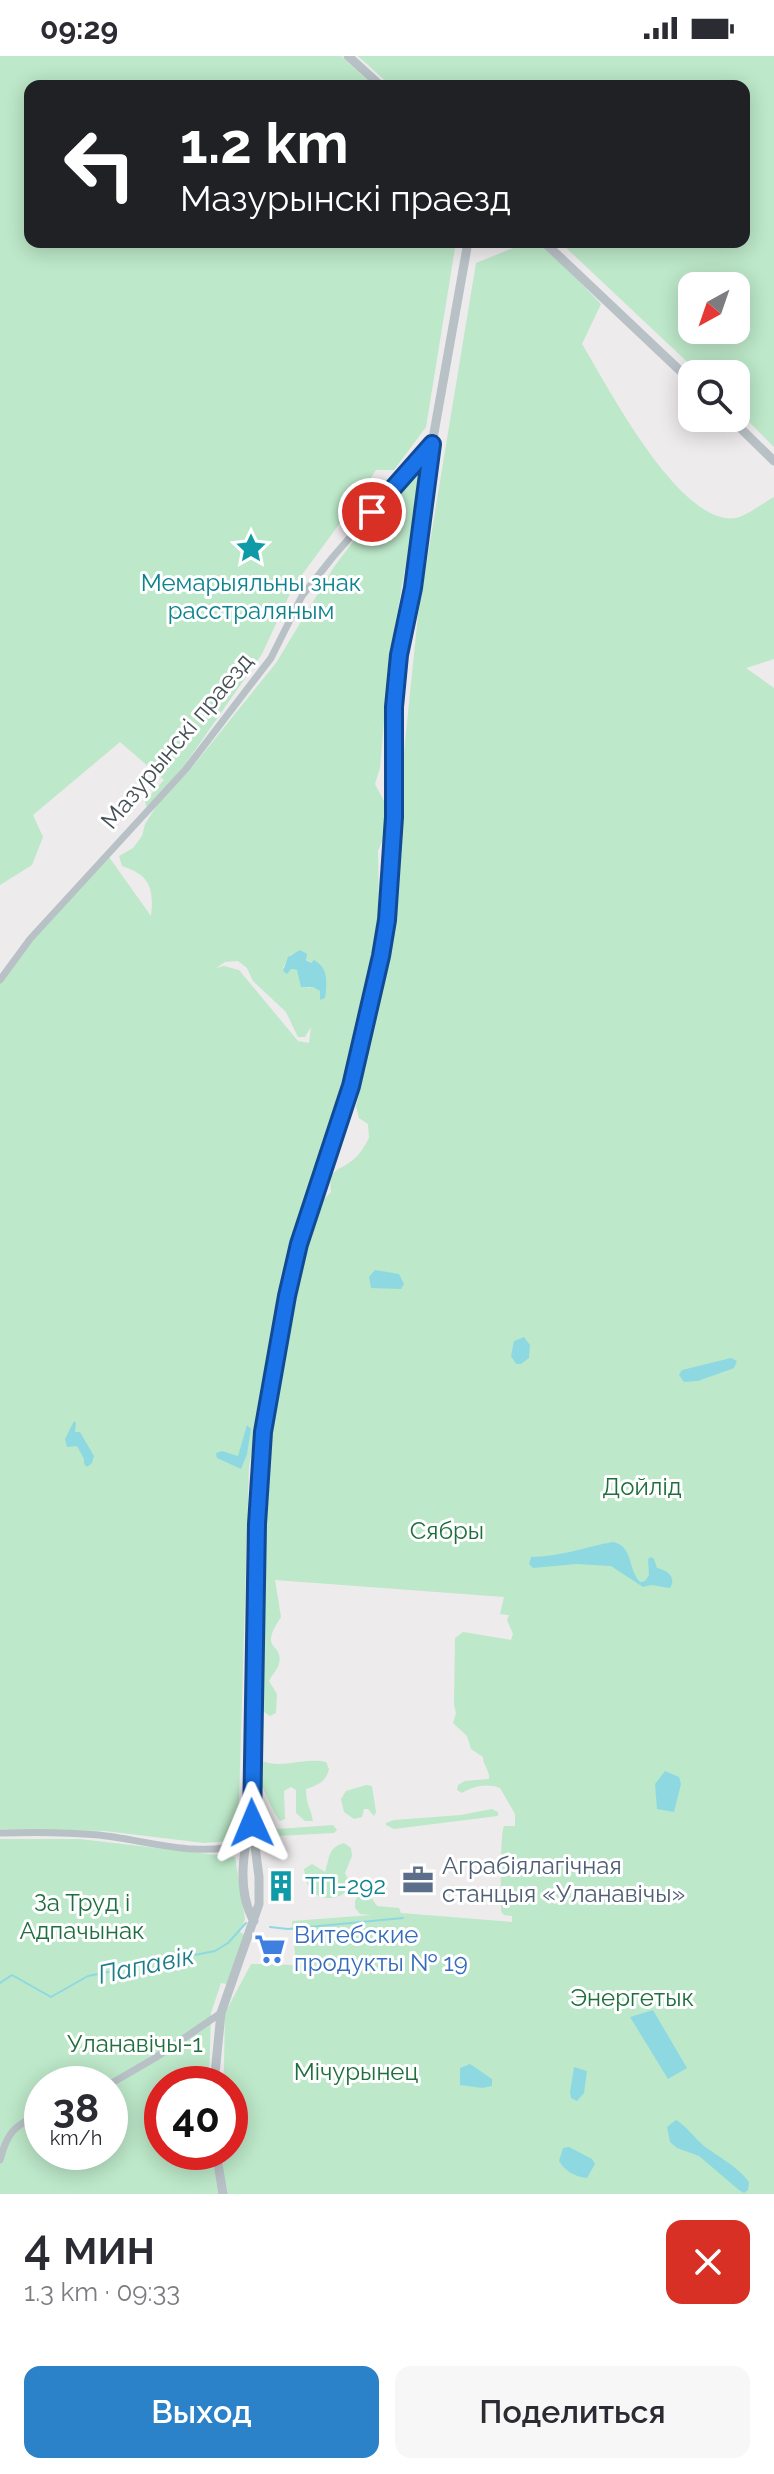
<!DOCTYPE html>
<html lang="ru">
<head>
<meta charset="utf-8">
<style>
	body { margin:0; font-family:Raleway,sans-serif; background:#f7f7f7; color:#2b2b33; height:100vh; display:flex; flex-direction:column; font-size:30px; white-space:nowrap }
	* { box-sizing:border-box; margin:0 }
	p { font-size:26px; color:#7c7c81 }
	.icon { flex:none; width:44px; height:44px; fill:none; stroke:currentColor; stroke-width:2; stroke-linecap:round; stroke-linejoin:round }
	.map { position:relative; height:2138px; overflow:hidden }
	.details { display:flex; flex-direction:column; background:#fff; flex:1 }
	.details>* { flex:none }
	.banner { position:absolute; left:24px; top:24px; width:726px; height:168px; border-radius:16px; box-shadow:0 4px 20px #0003; background:#202124; color:#fff; overflow:hidden }
	.needle { width:52px; rotate:220deg }
	.buttons { position:absolute; left:678px; top:216px; display:grid; gap:16px }
	.buttons a { display:grid; place-items:center; width:72px; height:72px; border-radius:16px; background:#fff; box-shadow:0 4px 20px #0003; font-size:40px }
	.speed { position:absolute; left:24px; top:2010px; display:flex; gap:16px; font-size:40px; font-weight:700; text-align:center }
	.speed>* { display:grid; place-content:center; width:104px; height:104px; border-radius:50%; background:#fff; box-shadow:0 4px 20px #0003; line-height:1 }
	.speed small { font-size:20px; font-weight:400 }
	.speed .limit { border:12px solid #d22; background:#fff; color:#111 }
	.pin { position:absolute; display:grid; place-items:center; width:68px; height:68px; color:#fff; margin:-34px; border:4px solid #fff; border-radius:50%; box-shadow:0 2px 8px #0007 }
	.me { position:absolute; width:88px; margin:-44px; rotate:359deg; stroke-linejoin:round; filter:drop-shadow(0 0 6px #0008) }
	.turn { display:flex; align-items:center; gap:28px; height:168px; padding:0 24px; font-size:36px }
	.turn .icon { width:104px; height:104px; stroke-width:2.5 }
	.turn b { display:block; font-size:56px; line-height:68px }
	.round { display:grid; place-items:center; flex:none; width:84px; height:84px; border-radius:16px; background:#f7f7f7 }
	.headline { display:flex; align-items:center; justify-content:space-between; height:136px; padding:0 24px }
	h1 { font-size:48px; font-weight:600; line-height:60px }
	.cta { display:flex; gap:16px; margin-top:auto; padding:16px 24px }
	.cta a { flex:1; height:92px; border-radius:16px; background:#2b82c8; color:#fff; font-size:32px; font-weight:600; line-height:92px; text-align:center }
	.cta a+a { background:#f7f7f7; color:#2b2b33 }
	.status { display:flex; justify-content:space-between; align-items:center; height:56px; padding:0 40px; background:#fff; direction:ltr }
	.status svg { height:22px; fill:currentColor }
	.map>svg:first-child { display:block }
</style>
</head>
<body>
<div class="status"><b>09:29</b><svg viewBox="0 0 49 12"><path d="M0 12V9h3v3zM5 12V6h3v6zM10 12V3h3v9zM15 12V0h3v12zM26 1h20v11H26zM47 4h2v5h-2z"/></svg></div>
<div class="map">
<svg width="774" height="2138" viewBox="0 0 774 2138">
	<rect width="100%" height="100%" fill="#eeebec"/>
	<path fill="#bde8c9" fill-rule="evenodd" d="M0 0H341L374 30H30V186H456L426 371 394 414H376L368 426 370 443 343 463 293 531 262 598 184 710 147 753 145 745 164 724 120 686 33 759 43 781 32 809 0 829Z
		M358 0H774V391L736 353V318H700L560 186H744V30H391ZM692 230H736V274H692Z
		M528 186H541L601 248 582 288C607 329 680 471 736 462 748 459 763 447 774 441V603L746 612 774 632V2138H225L218 2096H230V2028H221L224 2013 225 1957 251 1908 296 1909 292 1865 372 1859 360 1858 355 1852V1845L358 1840 371 1841 377 1850 399 1852 401 1857 512 1866V1860L504 1859 501 1855C501 1840 500 1778 504 1770H515V1758L500 1732C486 1727 474 1730 462 1737L457 1734 458 1729 465 1725 489 1723C490 1714 483 1710 483 1701L471 1693 467 1680 453 1667 456 1657 454 1649 455 1582 463 1576 511 1584 513 1578 507 1564 509 1559 500 1558 504 1541 275 1524 281 1561C257 1597 284 1585 279 1608 277 1614 272 1619 269 1625L277 1638 276 1657 270 1660 264 1656 260 1645 261 1538 262 1524 266 1520V1508L261 1500 265 1476 263 1416 270 1359 305 1190 319 1148 331 1136C328 1111 339 1116 354 1103 361 1097 365 1089 369 1082L368 1068 359 1062 356 1050 389 905 395 862 403 706 418 559 476 207Z
		M422 413 389 606 380 712 375 728 386 749 385 779 378 795 379 849 362 972 340 1050 288 1206 249 1410 238 1777 229 1785 204 1787 105 1775 0 1773V926L32 884 109 801 151 860C154 832 150 819 122 810L119 800 133 792 142 780 145 768 159 746 189 715 276 607 334 511 370 463ZM298 897 311 907 326 936 314 930 308 932 297 914 283 912 291 898ZM238 905 247 912 253 925 286 956 298 981H305L311 971 309 987 298 985 239 914 224 910 216 912 225 906Z
		M258 1703C280 1715 302 1701 326 1706L329 1713C326 1726 318 1729 306 1733 306 1749 311 1752 313 1765H305L296 1757V1734L291 1731 284 1735 285 1763 280 1765C275 1761 255 1715 254 1708Z
		M366 1729 372 1730 376 1756 374 1760 368 1753H364L362 1761 354 1763 344 1756 341 1743 346 1735Z
		M492 1753 498 1756V1760L394 1773 386 1769V1767L394 1764 461 1759Z
		M268 1761 277 1773 333 1769 337 1774 334 1777 278 1780 266 1777 262 1769 263 1762Z
		M0 1783H79L235 1801 245 1863 240 1876 245 1879 227 1928 221 1927 211 1957 209 2028H162V2096H211L219 2138H0ZM42 2028H110V2096H42Z
		M344 1787 351 1792 352 1800 345 1817 351 1829C344 1844 321 1847 310 1833 306 1828 305 1819 304 1813L312 1808 325 1816C330 1802 327 1792 344 1787Z"/>
	<path fill="#8ed9e1" d="M300 894 307 898 306 904 311 907 314 904C329 912 327 928 325 942L320 944V935L313 931H301L297 914 291 913 287 918 283 915 288 901Z
		M375 1214 399 1218 404 1228 401 1233 371 1232 369 1221Z
		M524 1281 530 1289 529 1302 521 1308H516L511 1300 514 1285Z
		M731 1302 737 1305 734 1312 698 1325 684 1326 679 1319 682 1314Z
		M74 1365 76 1367 75 1376H80L94 1400 92 1407 87 1411 84 1408V1403L77 1390 67 1391 65 1383Z
		M247 1369 251 1373 247 1398 241 1413 217 1402 216 1397 222 1395 238 1400Z
		M613 1486C634 1491 627 1512 640 1526L645 1525 649 1519 648 1503 651 1501 654 1503 657 1512C667 1514 677 1521 670 1532L651 1529 643 1531 611 1510 576 1508 533 1512 529 1508 531 1501C560 1501 584 1491 613 1486Z
		M665 1715 679 1721 681 1728 674 1756 657 1753 655 1728Z
		M653 1954 687 2012 668 2023 630 1961Z
		M470 2008 492 2023V2030L482 2032 460 2029V2012Z
		M574 2011 587 2015 584 2037 577 2045 571 2042 570 2036Z
		M676 2064C688 2071 694 2082 704 2090 720 2102 737 2110 749 2126L748 2134 744 2137 739 2134 699 2100 677 2092 670 2086 667 2071Z
		M569 2091 592 2103 595 2108 587 2122C575 2121 565 2115 559 2105L563 2092Z"/>
	<g fill="none" stroke-linecap="round" stroke-linejoin="round">
		<path stroke="#8ed9e1" stroke-width="2" d="M270 1871 288 1873 403 1862
			M0 1927 12 1919 51 1941 88 1920 215 1895 228 1887 246 1867"/>
		<path stroke="#b8c1c6" stroke-width="7" d="M0 924 30 883 186 713 271 602 302 540 332 502 431 388
			M0 1777C33 1776 66 1776 99 1779 146 1784 201 1804 246 1786
			M110 2028 155 2002 221 1957
			M0 2104C8 2073 16 2070 42 2056"/>
		<path stroke="#b8c1c6" stroke-width="9" d="M348 0 381 30
			M544 186 692 326
			M730 362 774 405
			M254 1865C236 1834 244 1796 250 1762L257 1468 263 1376 299 1188 351 1030 381 900 390 823 394 761V651L399 599 413 532 432 388 468 186
			M214 2028 221 1957 259 1848V1821L252 1767
			M216 2096 223 2138"/>
	</g>
	<g fill="none" stroke-linecap="round" stroke-linejoin="round">
		<defs>
			<path id="route" d="M252 1767 257 1468 263 1376 287 1240 299 1188 351 1030 381 900 387 864 394 761V651L399 599 413 532 432 388 372 456"/>
		</defs>
		<use href="#route" stroke="#114b97" stroke-width="20"/>
		<use href="#route" stroke="#1a73e8" stroke-width="14"/>
	</g>
	<defs>
		<symbol id="sight-bare" viewBox="-9 -9 18 18"><path d="M0-6L1.8-2.2L6-1.7L2.9 1.2L3.7 5.4L0 3.3L-3.7 5.4L-2.9 1.2L-6-1.7L-1.8-2.2Z" fill="#0f9aa8" stroke="#fff" stroke-width="2.5" paint-order="stroke"/></symbol>
		<symbol id="office-bare" viewBox="-9 -9 18 18"><path d="M-6-3h4V-5.5h4V-3h4V5H-6ZM-1-4.5V-3h2v-1.5ZM-6 0V1H6V0Z" fill="#5c6f8a" stroke="#fff" stroke-width="2.5" paint-order="stroke"/></symbol>
		<symbol id="building-bare" viewBox="-9 -9 18 18"><path d="M-4-6H4V6H1V3H-1V6H-4ZM-2.5-4.3h1.7v1.8h-1.7ZM.8-4.3h1.7v1.8H.8ZM-2.5-1h1.7V.8h-1.7ZM.8-1h1.7V.8H.8Z" fill="#0f9aa8" stroke="#fff" stroke-width="2.5" paint-order="stroke"/></symbol>
		<symbol id="supermarket-bare" viewBox="-9 -9 18 18"><path d="M-6-5.5h2.5l.6 2H6L4.5 2H-2.5L-4.4-4H-6ZM-1.5 3.2a1.3 1.3 0 1 0 .1 0ZM3 3.2a1.3 1.3 0 1 0 .1 0Z" fill="#3f7fe0" stroke="#fff" stroke-width="2.5" paint-order="stroke"/></symbol>
	</defs>
	<g fill-rule="evenodd">
		<use href="#sight-bare" x="229" y="470" width="44" height="44"/>
		<use href="#office-bare" x="396" y="1802" width="44" height="44"/>
		<use href="#building-bare" x="259" y="1808" width="44" height="44"/>
		<use href="#supermarket-bare" x="248" y="1871" width="44" height="44"/>
	</g>
	<g text-anchor="middle" stroke-width="6" stroke-linejoin="round" paint-order="stroke">
		<g font-size="24" fill="#0d838f" stroke="#fff">
			<text x="251" y="535">Мемарыяльны знак<tspan x="251" dy="28">расстраляным</tspan></text>
			<text x="305" y="1838" text-anchor="start">ТП-292</text>
		</g>
		<g font-size="24" fill="#465156" stroke="#fff">
			<text transform="translate(177 685) rotate(-50)" y="8">Мазурынскі праезд</text>
		</g>
		<g font-size="24" fill="#1f6f3e" stroke="#fff">
			<text x="642" y="1439">Дойлід</text>
			<text x="447" y="1483">Сябры</text>
			<text x="82" y="1855">За Труд і<tspan x="82" dy="28">Адпачынак</tspan></text>
			<text x="632" y="1950">Энергетык</text>
			<text x="135" y="1996">Уланавічы-1</text>
			<text x="356" y="2024">Мічурынец</text>
		</g>
		<g font-size="24" fill="#4e5e75" stroke="#fff" text-anchor="start">
			<text x="442" y="1818">Аграбіялагічная<tspan x="442" dy="28">станцыя «Уланавічы»</tspan></text>
		</g>
		<g font-size="24" fill="#366cbe" stroke="#fff" text-anchor="start">
			<text x="294" y="1887">Витебские<tspan x="294" dy="28">продукты № 19</tspan></text>
		</g>
		<g font-size="26" font-style="italic" fill="#1a7d88" stroke="#fff">
			<text transform="translate(146 1909) rotate(-12)" y="9">Папавік</text>
		</g>
	</g>
</svg>
<div class="buttons">
<a><svg class="needle" viewBox="-14 -14 28 28"><path d="M0-13l5 13h-10z" fill="#e53935"/><path d="M0 13l5-13h-10z" fill="#7c7c81"/></svg></a>
<a><svg class="icon" aria-label="search" viewBox="0 0 24 24"><circle cx="10" cy="10" r="6"/><path d="M15 15l6 6"/></svg></a>
</div>
<div class="speed"><div>38<small>km/h</small></div><div class="limit">40</div></div>
<div class="pin" style="left:372px;top:456px;background:#d93025"><svg class="icon" aria-label="arrive" viewBox="0 0 24 24"><path d="M6 21V4h12l-3 4 3 4H6"/></svg></div>
<svg class="me" style="left:252px;top:1767px" viewBox="-20 -20 40 40"><path d="M0-17L14 15 0 8-14 15z" fill="#1a73e8" stroke="#fff" stroke-width="4"/></svg>
<div class="banner">
<div class="turn"><svg class="icon" aria-label="left" viewBox="0 0 24 24"><path d="M17 20v-9H6M10 6l-5 5 5 5"/></svg><div><b>1.2 km</b>Мазурынскі праезд</div></div>
</div>
</div>
<section class="details">
<div class="headline"><div><h1>4 мин</h1><p>1.3 km · 09:33</p></div><a class="round" style="background:#d93025;color:#fff"><svg class="icon" aria-label="close" viewBox="0 0 24 24"><path d="M6 6l12 12M18 6L6 18"/></svg></a></div>
<div class="cta"><a>Выход</a><a>Поделиться</a></div>
</section>
</body>
</html>
